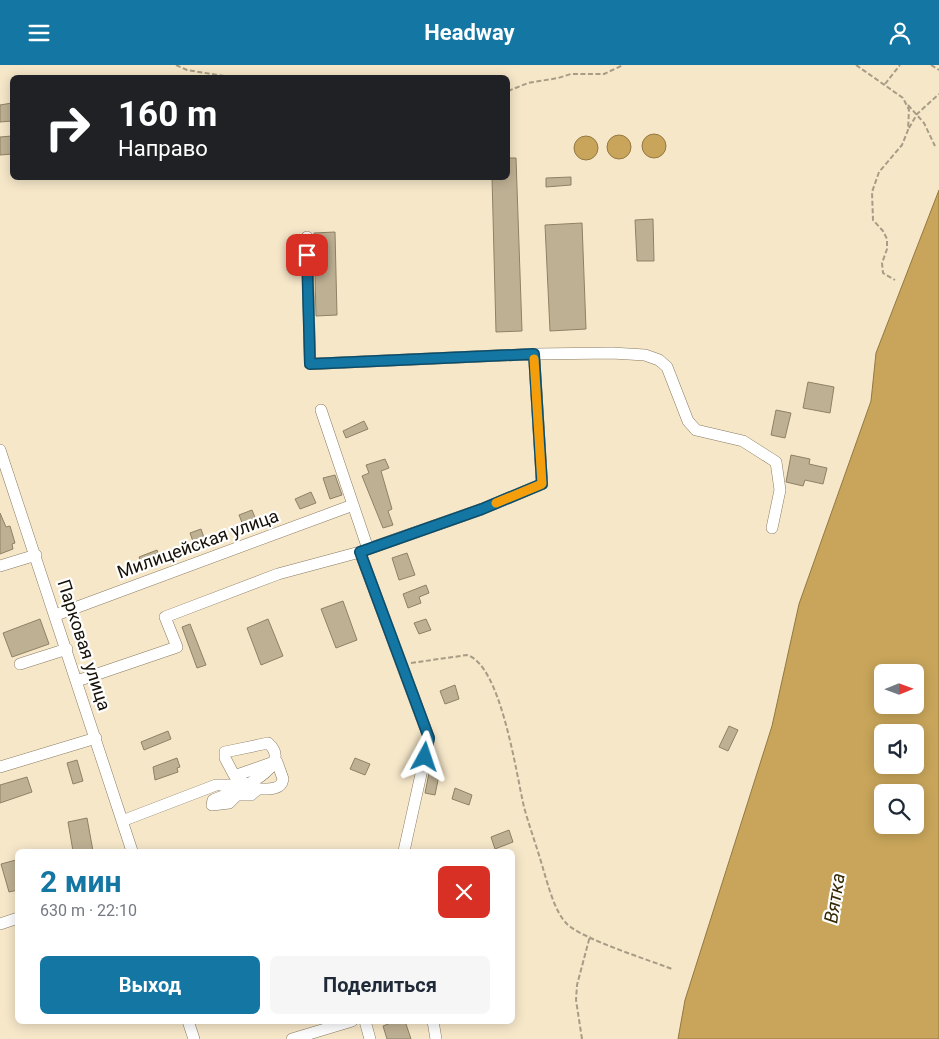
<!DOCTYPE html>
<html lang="ru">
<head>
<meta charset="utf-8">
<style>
	body { margin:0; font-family:Roboto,sans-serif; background:#f6f6f7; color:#1f2937; height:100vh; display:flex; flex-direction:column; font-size:19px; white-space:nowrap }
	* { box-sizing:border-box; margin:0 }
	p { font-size:16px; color:#747a83 }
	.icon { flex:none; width:28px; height:28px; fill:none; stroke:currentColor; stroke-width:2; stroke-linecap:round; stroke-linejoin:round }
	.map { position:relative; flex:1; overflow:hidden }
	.sheet { position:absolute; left:15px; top:784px; width:500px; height:175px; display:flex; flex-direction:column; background:#fff; border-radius:8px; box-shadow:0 2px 12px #0003 }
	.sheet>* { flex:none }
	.guide { position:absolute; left:10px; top:10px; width:500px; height:105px; border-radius:8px; box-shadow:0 2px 12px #0003; background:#202124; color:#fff; overflow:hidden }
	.needle { width:32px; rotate:89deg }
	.buttons { position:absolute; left:874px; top:599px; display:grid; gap:10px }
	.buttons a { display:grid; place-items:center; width:50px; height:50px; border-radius:8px; background:#fff; box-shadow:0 2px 12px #0003; font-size:25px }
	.pin { position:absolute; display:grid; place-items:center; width:42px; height:42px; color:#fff; margin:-21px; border-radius:10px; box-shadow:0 2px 8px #0006 }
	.me { position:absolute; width:55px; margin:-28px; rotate:5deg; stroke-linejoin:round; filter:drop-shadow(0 0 4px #0008) }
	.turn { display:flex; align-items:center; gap:18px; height:105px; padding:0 25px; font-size:22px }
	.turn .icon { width:65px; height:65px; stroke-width:2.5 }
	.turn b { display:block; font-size:35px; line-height:42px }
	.round { display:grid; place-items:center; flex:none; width:52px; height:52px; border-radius:8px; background:#f6f6f7 }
	.head { display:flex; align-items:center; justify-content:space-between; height:85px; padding:0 25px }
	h1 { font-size:30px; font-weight:700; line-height:38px; color:#1376a3 }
	.primary-button { display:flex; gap:10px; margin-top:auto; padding:10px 25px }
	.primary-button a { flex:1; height:58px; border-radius:8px; background:#1376a3; color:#fff; font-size:20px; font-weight:700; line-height:58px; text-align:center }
	.primary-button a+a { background:#f6f6f7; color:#1f2937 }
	header { display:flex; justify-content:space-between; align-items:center; height:65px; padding:0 25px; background:#1376a3; color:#fff; font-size:22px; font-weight:700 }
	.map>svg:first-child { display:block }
</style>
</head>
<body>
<header><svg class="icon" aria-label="menu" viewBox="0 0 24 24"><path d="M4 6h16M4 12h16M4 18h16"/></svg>Headway<svg class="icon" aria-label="person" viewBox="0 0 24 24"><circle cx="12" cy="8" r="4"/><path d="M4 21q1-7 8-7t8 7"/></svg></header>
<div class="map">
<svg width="939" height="974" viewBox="0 0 939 974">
	<rect width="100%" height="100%" fill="#f6e7c9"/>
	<path fill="#c8a55a" stroke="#937841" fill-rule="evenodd" d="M642 81a12 12 0 1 1 24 0a12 12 0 1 1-24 0Z
		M607 82a12 12 0 1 1 24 0a12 12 0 1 1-24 0Z
		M574 83a12 12 0 1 1 24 0a12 12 0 1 1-24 0Z
		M939 125V974H678L685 935 772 661 799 539 871 336 876 288ZM882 608H915V640H882ZM882 668H915V700H882ZM882 728H915V760H882Z"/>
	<path fill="#beb093" stroke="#8e8165" d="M12 38V56L0 57V40Z
		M12 71V89L0 90V72Z
		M508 93H516L522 266 496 267 492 112H508Z
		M571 112V120L546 122V113Z
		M653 154 654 196H637L635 155Z
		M582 158 586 264 550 266 545 160Z
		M335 167 337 250 316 251 314 168Z
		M808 317 834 322 830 348 803 343Z
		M776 345 791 348 785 373 771 370Z
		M364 356 368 364 346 373 343 366Z
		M791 390 810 394 809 399 827 403 823 419 805 415 803 421 786 417Z
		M385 394 389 403 381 406 392 444 388 446 393 460 383 463 362 411 369 408 366 400Z
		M335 410 342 430 330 434 323 413Z
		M311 427 316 438 300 444 295 434Z
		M252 445 258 460 245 465 239 450Z
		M0 448 6 462 10 461 15 478 12 479 13 484 0 489Z
		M201 464 207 481 196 485 190 468Z
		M157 485 161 497 143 504 139 492Z
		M407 488 415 510 399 515 392 493Z
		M426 520 429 528 419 532 421 538 408 543 403 529Z
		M343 536 357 575 336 583 321 544Z
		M40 554 49 579 12 592 3 568Z
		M268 554 283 591 261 600 247 563Z
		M426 554 431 565 419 569 414 558Z
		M190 559 206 600 197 603 182 562Z
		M455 620 459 634 445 639 440 626Z
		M729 661 738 665 728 686 719 682Z
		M168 666 171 674 144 685 141 677Z
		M177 693 180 702 177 703 178 707 155 715 153 702Z
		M355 693 370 699 365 710 350 704Z
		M77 695 83 716 73 719 67 698Z
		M430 703 440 705 435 730 425 728Z
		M27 712 32 727 0 738V720Z
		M455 723 472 730 469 740 452 734Z
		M87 753 93 786H73L68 757Z
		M509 765 513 777 495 784 491 772Z
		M16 795 18 825 9 827 1 799Z
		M396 956H405L411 974H387L383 961Z"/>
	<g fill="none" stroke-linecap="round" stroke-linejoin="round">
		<defs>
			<path id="minor" d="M307 172 310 299 534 289
				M321 345 368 484 360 487 429 673 404 786
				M0 385 132 786
				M368 484 482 444 542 419 534 289 612 288 645 290 659 295 667 302 688 356 696 365 743 376 776 397 780 425 772 463
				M0 501 36 490
				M56 550 353 440
				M20 599 67 584
				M77 616 177 582 165 552 278 509 360 487
				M277 697 283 714C281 726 267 724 258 724L251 730H237L229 738 212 740 213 735C230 728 297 703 268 678L225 687V693L234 710H237L274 697H277
				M0 702 96 673
				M122 756 216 720H233L243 717
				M0 859 18 853
				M188 956 194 974
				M365 956 370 974
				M433 956 436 974
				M292 974 352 956"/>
		</defs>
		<use href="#minor" stroke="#897b60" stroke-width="12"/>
		<path stroke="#a79c85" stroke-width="2" stroke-dasharray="5 2.5" stroke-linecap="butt" d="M176 0 187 5 230 12
			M856 0 903 33 909 45 908 65 902 80 879 107 872 127 873 155 883 166 887 174V184L882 198 883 208 895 215
			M931 0 939 5
			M885 19 900 0
			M508 26 528 18 558 13 571 9H604L623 0
			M908 40 924 58 935 81
			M909 63 917 49 939 29
			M411 598 467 590C501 600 516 708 524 742 530 764 538 785 544 807 549 823 555 847 567 859 582 874 649 895 672 904
			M582 974 576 935 577 920 590 871"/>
		<use href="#minor" stroke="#fff" stroke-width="11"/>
	</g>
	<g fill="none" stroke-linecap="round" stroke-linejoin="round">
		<defs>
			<path id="route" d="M307 190 310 299 534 289 542 419 482 444 360 487 429 673 425 692"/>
		</defs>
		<use href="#route" stroke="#0c4d6a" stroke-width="12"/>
		<use href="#route" stroke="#1376a3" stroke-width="9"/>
		<path stroke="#f59e0b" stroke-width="9" d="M496 438 542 419 534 294"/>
	</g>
	<g text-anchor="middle" stroke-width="4.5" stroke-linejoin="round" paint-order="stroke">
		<g font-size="18" fill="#161006" stroke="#fff">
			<text transform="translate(198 479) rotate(-20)" y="6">Милицейская улица</text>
			<text transform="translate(84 580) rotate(72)" y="6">Парковая улица</text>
		</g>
		<g font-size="19" font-style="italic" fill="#372906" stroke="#fff">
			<text transform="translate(834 833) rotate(-81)" y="7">Вятка</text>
		</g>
	</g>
</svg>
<div class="buttons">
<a><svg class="needle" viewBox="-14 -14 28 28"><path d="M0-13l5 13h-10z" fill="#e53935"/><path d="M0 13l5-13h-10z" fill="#747a83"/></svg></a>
<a><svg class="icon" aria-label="sound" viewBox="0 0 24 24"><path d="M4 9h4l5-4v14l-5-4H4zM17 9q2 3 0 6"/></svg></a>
<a><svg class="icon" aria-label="search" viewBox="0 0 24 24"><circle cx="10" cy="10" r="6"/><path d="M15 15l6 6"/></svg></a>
</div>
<div class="pin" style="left:307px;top:190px;background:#d93025"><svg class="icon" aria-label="arrive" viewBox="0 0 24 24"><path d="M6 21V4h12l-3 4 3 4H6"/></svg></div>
<svg class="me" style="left:425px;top:692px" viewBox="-20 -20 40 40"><path d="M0-17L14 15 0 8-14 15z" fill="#1376a3" stroke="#fff" stroke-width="4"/></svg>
<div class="guide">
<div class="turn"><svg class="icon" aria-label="right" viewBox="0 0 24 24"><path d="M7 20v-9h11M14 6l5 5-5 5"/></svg><div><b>160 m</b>Направо</div></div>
</div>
<section class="sheet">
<div class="head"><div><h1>2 мин</h1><p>630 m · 22:10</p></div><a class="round" style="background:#d93025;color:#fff"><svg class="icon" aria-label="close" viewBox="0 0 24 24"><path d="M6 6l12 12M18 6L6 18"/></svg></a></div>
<div class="primary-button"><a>Выход</a><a>Поделиться</a></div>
</section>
</div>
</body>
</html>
